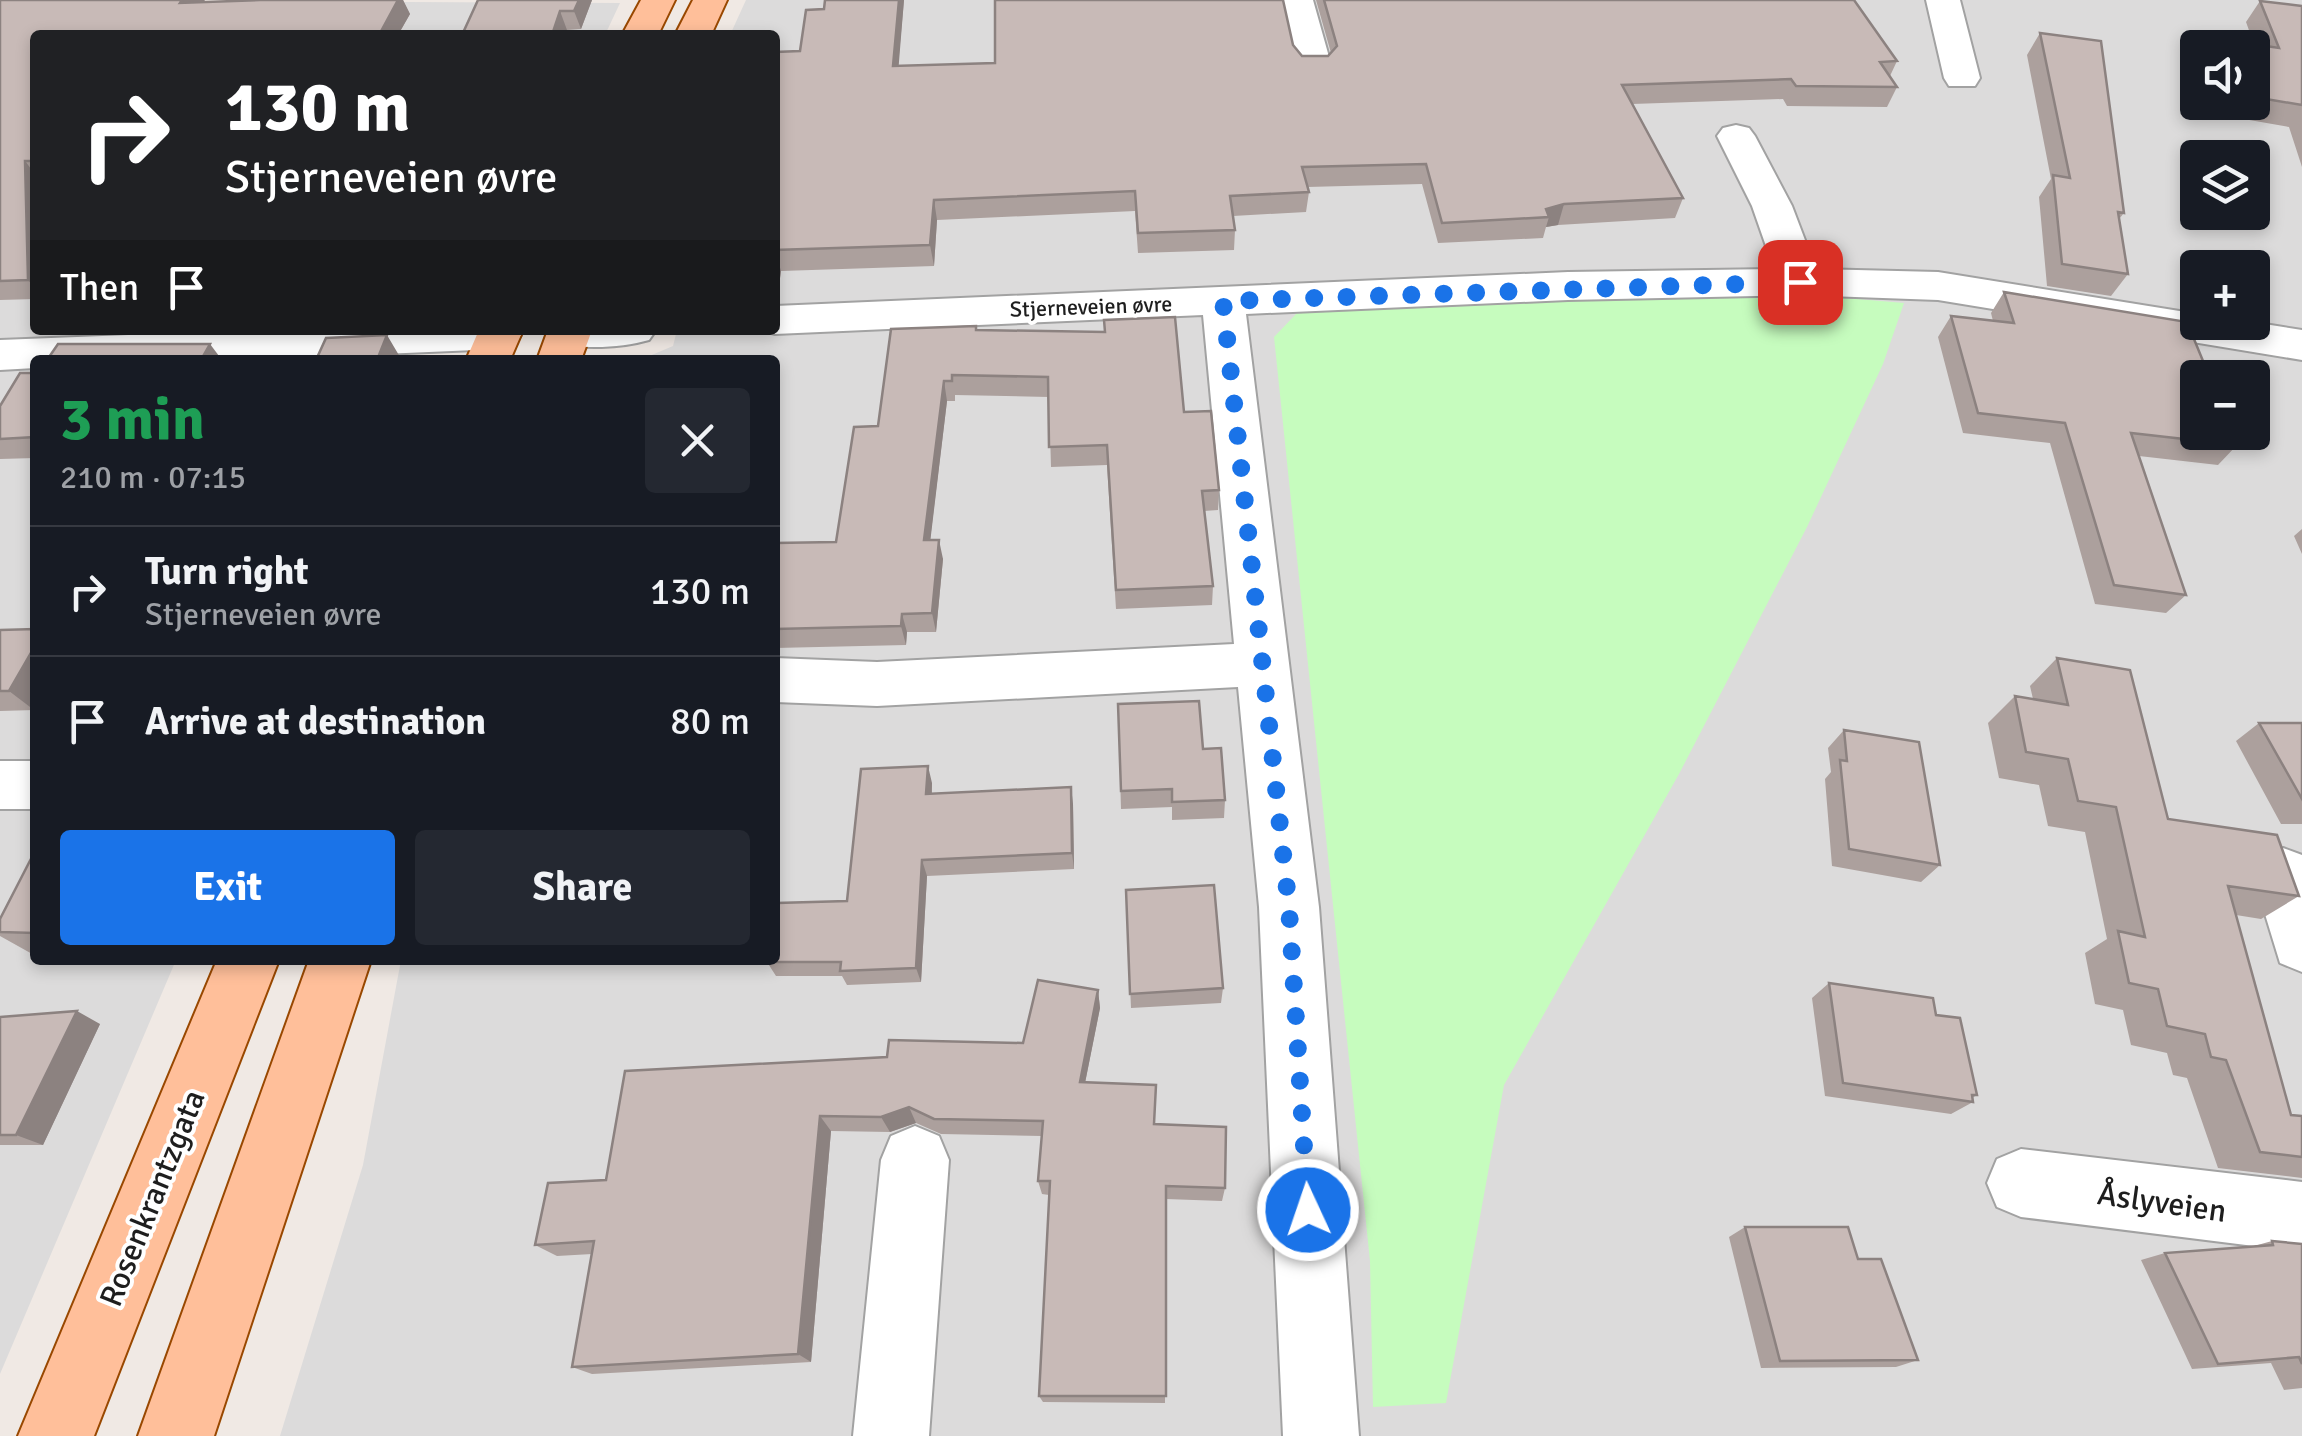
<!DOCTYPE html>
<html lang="en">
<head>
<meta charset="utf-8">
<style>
	body { margin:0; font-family:Signika,sans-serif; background:#242831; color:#f1f3f6; height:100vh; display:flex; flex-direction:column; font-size:38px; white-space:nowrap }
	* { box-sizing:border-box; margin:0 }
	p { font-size:32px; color:#9ea1a6 }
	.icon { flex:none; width:55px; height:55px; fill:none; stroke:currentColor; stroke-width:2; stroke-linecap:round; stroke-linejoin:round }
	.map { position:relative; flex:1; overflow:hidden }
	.panel { position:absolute; left:30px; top:355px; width:750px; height:610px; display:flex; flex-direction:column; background:#171b24; border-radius:10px; box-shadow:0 5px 15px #0003 }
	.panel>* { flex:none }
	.top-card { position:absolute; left:30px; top:30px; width:750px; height:305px; border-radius:10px; box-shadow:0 5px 15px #0003; background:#202124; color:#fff; overflow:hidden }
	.controls { position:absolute; left:2180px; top:30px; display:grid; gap:20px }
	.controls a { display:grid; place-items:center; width:90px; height:90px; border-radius:10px; background:#171b24; box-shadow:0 5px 15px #0003; font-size:50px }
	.pin { position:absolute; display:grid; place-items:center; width:85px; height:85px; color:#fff; margin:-42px; border-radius:20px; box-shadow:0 5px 15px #0006 }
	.me { position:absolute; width:110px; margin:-55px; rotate:357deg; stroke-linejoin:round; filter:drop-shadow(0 0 8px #0008) }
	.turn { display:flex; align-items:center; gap:35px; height:210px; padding:0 30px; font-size:45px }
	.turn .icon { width:130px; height:130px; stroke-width:2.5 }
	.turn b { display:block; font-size:70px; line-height:85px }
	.then { display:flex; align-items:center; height:95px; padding:0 30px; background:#0003; gap:20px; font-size:38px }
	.round { display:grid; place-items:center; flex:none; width:105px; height:105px; border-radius:10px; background:#242831 }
	.head { display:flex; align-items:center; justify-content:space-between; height:170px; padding:0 30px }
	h1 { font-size:60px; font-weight:700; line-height:75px; color:#1e9e55 }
	.primary-button { display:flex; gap:20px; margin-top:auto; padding:20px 30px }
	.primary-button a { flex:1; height:115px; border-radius:10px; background:#1a73e8; color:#fff; font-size:40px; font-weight:700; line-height:115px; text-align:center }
	.primary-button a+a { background:#242831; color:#f1f3f6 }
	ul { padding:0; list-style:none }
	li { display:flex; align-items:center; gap:30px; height:130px; padding:0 30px; border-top:2px solid #363941 }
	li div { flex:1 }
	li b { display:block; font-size:38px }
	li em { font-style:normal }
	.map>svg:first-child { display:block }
</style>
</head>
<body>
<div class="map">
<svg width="2302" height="1436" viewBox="0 0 2302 1436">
	<rect width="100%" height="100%" fill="#f0e9e4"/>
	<path fill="#dcdbdb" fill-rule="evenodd" d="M0 0 620 3 605 35H35V330H400L410 360H35V960H176L0 1374Z
		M746 0H2302V1436H280L363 1165 401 960H775V360H640L673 346 677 330H775V35H730ZM2198 48H2252V102H2198ZM2198 158H2252V212H2198ZM2198 268H2252V322H2198ZM2198 378H2252V432H2198Z"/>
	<path fill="#c6fcbe" d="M1775 292 1904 303 1883 364 1807 527 1679 774 1504 1085 1446 1403 1373 1407 1370 1261 1274 337 1297 313Z"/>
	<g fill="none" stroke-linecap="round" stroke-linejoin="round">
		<defs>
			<path id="minor" d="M1279 0H1313L1331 64 1326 72H1300L1295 64Z
				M1926 0H1960L1980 78 1975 86H1949L1944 78Z
				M1736 125 1749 128 1755 136 1792 206 1816 269 1938 272 2198 314V322H2252L2302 330V360L1938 300 1800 295 1568 300 1246 314 1319 907 1359 1436H1283L1259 907 1238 687 877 706 775 702V658L877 662 1234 644 1203 315 775 334 760 330H775V306L1568 272 1774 269 1752 206 1717 136 1723 128Z
				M258 330H518L521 335 514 345 499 349 241 360H35V368L0 370V340Z
				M548 330H656L649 340C621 348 582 350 554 342Z
				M0 761H35V809H0Z
				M2283 848 2302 855V972L2280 963 2253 875 2262 856Z
				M915 1126 939 1136 949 1160 929 1436H853L881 1160 891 1136Z
				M2021 1149 2302 1182V1252L2021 1217 1997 1207 1987 1183 1997 1159Z"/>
			<path id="major" d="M641 0H675L658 35H622Z
				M693 0H727L711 35H675Z
				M479 330H523L510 360H466Z
				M548 330H592L581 360H537Z
				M217 960H279L94 1436H18Z
				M309 960H371L214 1436H138Z"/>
		</defs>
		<use href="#minor" stroke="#a2a2a2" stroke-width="4"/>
		<use href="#major" stroke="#994800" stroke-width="4"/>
		<use href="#minor" fill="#fff" fill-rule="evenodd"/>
		<use href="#major" fill="#ffbf9a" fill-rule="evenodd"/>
	</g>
	<path fill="#aca09d" d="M0 0 204 2 260 0H403L410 14 398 35H35V299L0 300Z
		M478 0H592L581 29 567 30Z
		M825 0H904L898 66 995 63 1293 45 1302 56H1328L1331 53 1316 0H1854L1897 61 1890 76 1897 87 1887 107 1787 106 1783 99 1632 104 1683 198 1675 218 1558 225 1546 227 1543 238 1438 243 1422 184 1307 187 1309 192 1306 212 1233 216 1235 230 1234 250 1138 253 1135 211 937 220 934 266 781 271 780 278H775V52L800 51 824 9Z
		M2260 1 2302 6V167L2289 127 2238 118 2234 102H2252V48H2235L2239 42 2254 44 2246 22Z
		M2040 33 2124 213 2119 219 2128 274 2111 296 2047 286 2039 197 2051 179 2027 55Z
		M2004 292 2237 445 2218 465 2139 456 2186 595 2166 613 2095 604 2050 443 1963 433 1938 337 1951 316 1993 321 1991 313Z
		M93 330H161L95 333Z
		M977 330 1184 412 1219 490 1218 510 1204 511 1213 586 1212 605 1116 609 1107 465 1051 467 1049 397 955 395V401H947L930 540 943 559 936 632H907L906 645 775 648V543L836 542 878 426Z
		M35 373V458L0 459V406Z
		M2302 529V554L2294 536Z
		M0 630 34 710 0 711Z
		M2057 658 2168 819 2299 896 2261 919 2236 915 2291 1115 2302 1116V1178L2218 1168 2187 1078 2173 1075 2167 1053 2131 1045 2123 1010 2095 1004 2085 953 2107 939 2085 832 2048 826 2039 785 1999 778 1988 723 2015 696 2033 699 2030 686Z
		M1118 704 1225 800 1224 818 1172 820V807L1121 809Z
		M2259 723H2302V824H2281L2236 741Z
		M1844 730 1940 865 1921 882 1832 866 1825 779 1831 772 1828 748Z
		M932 783V794L1073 804 1074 869 927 876 921 982 847 985 842 976H776L767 962 847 901Z
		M35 851V955H34L0 936V919Z
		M1126 890 1223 988 1221 1003 1131 1008Z
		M1829 983 1936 1015 1977 1095 1972 1098 1973 1102 1951 1114 1825 1096 1812 998Z
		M1098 990 1100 1008 1085 1083 1154 1124 1225 1188 1222 1201 1166 1199 1165 1403 1043 1402 1039 1396 1049 1195 1042 1194 1038 1181 1042 1136 941 1134 916 1123 890 1132 831 1131 811 1362 592 1374 572 1367 592 1254 557 1256 535 1245 606 1180 887 1057 1023 1043Z
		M0 1017 100 1024 43 1145H0Z
		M1745 1227 1858 1259 1918 1360 1896 1367 1761 1368 1729 1237Z
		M2272 1241 2302 1244V1388L2284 1390 2271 1363 2192 1369 2141 1260 2165 1253 2254 1246Z"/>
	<path fill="#8c8280" d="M182 0H205L192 21 180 3Z
		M398 0H403L410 14 398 35H379Z
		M579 0H592L581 29 574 11Z
		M899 0H904L897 86 893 66Z
		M560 11 567 30 566 35H552Z
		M25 161 35 174V288L28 280Z
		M934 200 937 220 934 266 930 245Z
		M1564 204 1558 225 1546 227 1549 217 1546 209Z
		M775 250 781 271 780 278 775 261Z
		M387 335 400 357 399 360H377Z
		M210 344 222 360H201Z
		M944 381 947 401 928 560 924 540Z
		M939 540 943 559 936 632 932 613Z
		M902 614 907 632 906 645 901 626Z
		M35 646V708L34 710 9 691Z
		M928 766 932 783 931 810 926 794Z
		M1071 787 1073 804 1074 869 1072 853Z
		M922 860 927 876 921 982 916 968Z
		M1098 990 1100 1008 1082 1098 1080 1082Z
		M77 1011 100 1024 43 1145 16 1135Z
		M909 1107 916 1123 890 1132 881 1117Z
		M820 1116 831 1131 811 1362 798 1354Z"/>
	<path fill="#c8bab7" stroke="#8c8280" stroke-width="2.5" d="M0 0H182L180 3 260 0H398L379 35H35V161H25L28 280 0 281Z
		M478 0H579L574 11H560L552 35H462Z
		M825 0H899L893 66 995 63V0H1283L1293 45 1302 56H1328L1337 46 1324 0H1854L1897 61 1880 62 1897 87 1796 86 1791 79 1622 85 1683 198 1564 204 1546 209 1549 217 1442 223 1426 164 1302 167 1309 192 1230 196 1235 230 1138 233 1135 191 934 200 930 245 775 250V252V52L800 51 806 10 824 9Z
		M2260 1 2302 6V105L2254 97 2252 48H2240L2239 42 2279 48Z
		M2040 33 2101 41 2124 213 2118 212 2128 274 2062 264 2053 175 2070 178Z
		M2004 292 2187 322 2210 378H2198V432H2232L2237 445 2131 433 2186 595 2114 585 2065 423 1978 413 1951 316 2014 323Z
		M1175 317 1184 412 1211 411 1219 490 1202 491 1213 586 1116 590 1107 445 1049 447 1048 377 952 375V381H944L924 540H939L932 613 902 614 901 626 775 629V543L836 542 854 427 878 426 891 329 976 326V330L1105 332 1104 320Z
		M387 335 377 360H316L326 338Z
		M58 344H210L201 360 241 358 240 360H47Z
		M20 373H35V437L0 439V406Z
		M35 629V646L9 691H0V630Z
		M2057 658 2130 670 2168 819 2277 835 2299 896 2228 886 2291 1115 2302 1116V1157L2260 1152 2226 1060 2211 1057 2205 1034 2167 1026 2158 989 2129 983 2118 931 2145 937 2116 807 2078 801 2068 759 2026 752 2015 696 2068 705Z
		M1199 701 1203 749 1221 748 1225 800 1172 802V789L1121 791 1118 704Z
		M2259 723H2302V799Z
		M1844 730 1919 742 1940 865 1849 849 1840 760 1847 761Z
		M928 766 926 794 1071 787 1072 853 922 860 916 968 840 971 841 962H767L768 960H775V917L777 903 847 901 861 769Z
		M35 851V933L0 932V919Z
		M1214 885 1223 988 1130 994 1126 890Z
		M1038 980 1098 990 1080 1082 1156 1085 1154 1124 1226 1127 1225 1188 1166 1186V1396H1039L1050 1181H1038L1043 1121 934 1119 909 1107 881 1117 820 1116 798 1354 572 1367 594 1241 535 1245 548 1183 606 1180 625 1071 887 1057 889 1040 1023 1043Z
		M1829 983 1933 998 1936 1015 1960 1018 1977 1095H1972L1973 1102 1843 1083Z
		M77 1011 16 1135H0V1017Z
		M1745 1227H1848L1858 1259H1881L1918 1360 1780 1361Z
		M2272 1241 2302 1244V1364L2299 1357 2218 1364 2165 1253 2273 1245Z"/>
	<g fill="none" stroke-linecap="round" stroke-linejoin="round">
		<path stroke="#1a73e8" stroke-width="18" stroke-dasharray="0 32.4" d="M1308 1210 1289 908 1223 301 1800 282"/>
	</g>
	<g text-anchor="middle" stroke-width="8" stroke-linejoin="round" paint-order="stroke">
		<g font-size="22" fill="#1e1e1e" stroke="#fff">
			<text transform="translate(1091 306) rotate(-2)" y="8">Stjerneveien øvre</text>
		</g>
		<g font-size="32" fill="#1e1e1e" stroke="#fff">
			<text transform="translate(152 1198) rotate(-68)" y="11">Rosenkrantzgata</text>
			<text transform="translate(2162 1202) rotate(8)" y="11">Åslyveien</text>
		</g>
	</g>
</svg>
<div class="controls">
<a><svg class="icon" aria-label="sound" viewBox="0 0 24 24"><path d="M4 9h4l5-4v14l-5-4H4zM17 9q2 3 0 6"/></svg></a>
<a><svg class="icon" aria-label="layers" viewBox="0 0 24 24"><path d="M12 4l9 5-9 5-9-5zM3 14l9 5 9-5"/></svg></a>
<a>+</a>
<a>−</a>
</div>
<div class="pin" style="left:1800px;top:282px;background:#d93025"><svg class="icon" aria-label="arrive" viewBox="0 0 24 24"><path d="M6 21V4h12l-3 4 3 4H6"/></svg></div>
<svg class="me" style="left:1308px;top:1210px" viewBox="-20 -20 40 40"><circle r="17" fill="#1a73e8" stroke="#fff" stroke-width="3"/><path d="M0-11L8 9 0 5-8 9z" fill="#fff"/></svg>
<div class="top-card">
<div class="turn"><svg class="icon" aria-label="right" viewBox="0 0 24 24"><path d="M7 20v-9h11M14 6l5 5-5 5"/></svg><div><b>130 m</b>Stjerneveien øvre</div></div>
<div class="then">Then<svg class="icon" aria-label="arrive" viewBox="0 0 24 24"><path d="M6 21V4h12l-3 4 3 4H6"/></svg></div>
</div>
<section class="panel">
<div class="head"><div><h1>3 min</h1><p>210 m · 07:15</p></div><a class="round"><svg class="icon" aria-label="close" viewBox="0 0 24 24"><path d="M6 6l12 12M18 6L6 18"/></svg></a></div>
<ul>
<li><svg class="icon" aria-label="right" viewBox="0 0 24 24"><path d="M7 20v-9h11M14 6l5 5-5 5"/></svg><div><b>Turn right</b><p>Stjerneveien øvre</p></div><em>130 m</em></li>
<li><svg class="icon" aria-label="arrive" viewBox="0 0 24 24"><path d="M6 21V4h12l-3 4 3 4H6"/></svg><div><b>Arrive at destination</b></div><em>80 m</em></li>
</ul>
<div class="primary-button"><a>Exit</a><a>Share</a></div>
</section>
</div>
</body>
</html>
